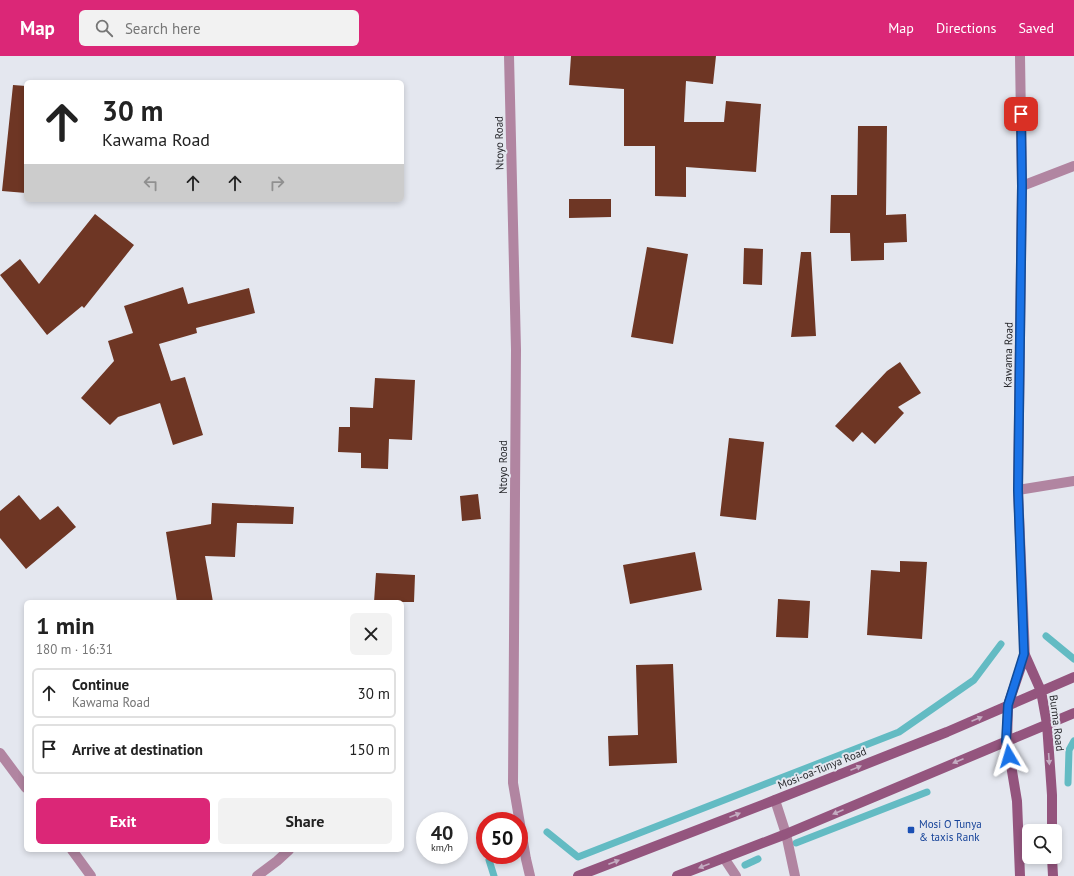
<!DOCTYPE html>
<html lang="en">
<head>
<meta charset="utf-8">
<style>
	body { margin:0; font-family:"PT Sans",sans-serif; background:#f2f2f2; color:#222; height:100vh; display:flex; flex-direction:column; font-size:15px; white-space:nowrap }
	* { box-sizing:border-box; margin:0 }
	p { font-size:13px; color:#767676 }
	.icon { flex:none; width:22px; height:22px; fill:none; stroke:currentColor; stroke-width:2; stroke-linecap:round; stroke-linejoin:round }
	.map { position:relative; flex:1; overflow:hidden }
	.drawer { position:absolute; left:24px; top:544px; width:380px; height:252px; display:flex; flex-direction:column; background:#fff; border-radius:6px; box-shadow:0 2px 6px #0003 }
	.drawer>* { flex:none }
	.banner { position:absolute; left:24px; top:24px; width:380px; height:122px; border-radius:6px; box-shadow:0 2px 6px #0003; background:#fff; color:#222; overflow:hidden }
	.controls { position:absolute; left:1022px; top:768px; display:grid; gap:8px }
	.controls a { display:grid; place-items:center; width:40px; height:40px; border-radius:6px; background:#fff; box-shadow:0 2px 6px #0003; font-size:20px }
	.speed { position:absolute; left:416px; top:756px; display:flex; gap:8px; font-size:20px; font-weight:700; text-align:center }
	.speed>* { display:grid; place-content:center; width:52px; height:52px; border-radius:50%; background:#fff; box-shadow:0 2px 6px #0003; line-height:1 }
	.speed small { font-size:10px; font-weight:400 }
	.speed .limit { border:6px solid #d22; background:#fff; color:#111 }
	.pin { position:absolute; display:grid; place-items:center; width:34px; height:34px; color:#fff; margin:-17px; border-radius:8px; box-shadow:0 2px 6px #0006 }
	.me { position:absolute; width:44px; margin:-22px; rotate:353deg; stroke-linejoin:round; filter:drop-shadow(0 0 3px #0008) }
	.turn { display:flex; align-items:center; gap:14px; height:84px; padding:0 12px; font-size:18px }
	.turn .icon { width:52px; height:52px; stroke-width:2.5 }
	.turn b { display:block; font-size:28px; line-height:34px }
	.lanes { display:flex; align-items:center; height:38px; padding:0 12px; background:#0003; justify-content:center; gap:20px; direction:ltr }
	.lanes .off { opacity:.35 }
	.round { display:grid; place-items:center; flex:none; width:42px; height:42px; border-radius:6px; background:#f2f2f2 }
	.head { display:flex; align-items:center; justify-content:space-between; height:68px; padding:0 12px }
	h1 { font-size:24px; font-weight:700; line-height:30px }
	.button { display:flex; gap:8px; margin-top:auto; padding:8px 12px }
	.button a { flex:1; height:46px; border-radius:6px; background:#db2777; color:#fff; font-size:16px; font-weight:700; line-height:46px; text-align:center }
	.button a+a { background:#f2f2f2; color:#222 }
	ul { padding:0; list-style:none }
	li { display:flex; align-items:center; gap:12px; height:50px; margin:0 8px 6px; padding:0 4px; border:2px solid #e0e0e0; border-radius:6px }
	li div { flex:1 }
	li b { display:block; font-size:15px }
	li em { font-style:normal }
	header { display:flex; align-items:center; gap:24px; box-sizing:border-box; height:56px; padding:0 20px; background:#db2777; color:#fff }
	header strong { font-size:19px }
	nav { display:flex; gap:22px; margin-inline-start:auto; font-size:14px }
	.search { width:280px; height:36px; background:#f2f2f2; display:flex; align-items:center; gap:10px; box-sizing:border-box; padding:0 14px; border-radius:6px; color:#767676; font-size:15px }
	.map>svg:first-child { display:block }
</style>
</head>
<body>
<header>
<strong>Map</strong>
<div class="search"><svg class="icon" aria-label="search" viewBox="0 0 24 24"><circle cx="10" cy="10" r="6"/><path d="M15 15l6 6"/></svg>Search here</div>
<nav><a>Map</a><a>Directions</a><a>Saved</a></nav>
</header>
<div class="map">
<svg width="1074" height="820" viewBox="0 0 1074 820">
	<rect width="100%" height="100%" fill="#e4e7ef"/>
	<g fill="none" stroke-linecap="round" stroke-linejoin="round">
		<path stroke="#63bbc3" stroke-width="7" d="M1046 580 1074 603
			M1068 727 1069 694 1074 685
			M547 776 578 801 899 676 974 624 1001 588
			M796 787 927 736
			M489 804 494 820
			M745 809 758 803"/>
	</g>
	<path fill="#6e3624" d="M571 0H716L713 28 686 25 684 66H724L726 45 761 48 756 116 686 111V141L655 140V90H624V33L569 29Z
		M13 29 26 30V137L2 135Z
		M858 70H887L886 159 906 158 907 186 884 187V204L851 205 850 177H830L831 139H857Z
		M569 143H611V161L569 162Z
		M95 158 134 189 84 252 82 250 47 279 0 219 20 203 39 228Z
		M647 191 688 198 673 288 631 281Z
		M744 192 763 193 762 229 743 228Z
		M801 196H811L816 280 791 281Z
		M183 231 188 248 249 232 255 257 196 272 197 277 159 288 171 325 185 321 203 379 173 389 160 347 118 361 110 369 81 342 114 305 108 285 133 277 124 250Z
		M900 306 921 337 898 351 904 357 875 388 862 376 853 386 835 370 887 315Z
		M375 322 415 324 412 384 389 383 388 413 361 412V397L338 396 339 371H350V351L373 352Z
		M729 382 764 386 756 464 720 460Z
		M478 438 481 463 462 465 460 440Z
		M19 439 40 464 58 450 76 471 26 513 0 482V455Z
		M212 447 294 451 293 468 237 467 235 501 205 500 213 546H177L166 476 211 468Z
		M695 496 702 534 630 548 623 509Z
		M900 505 927 506 922 583 867 579 871 514 900 516Z
		M376 517 415 519 414 546H374Z
		M778 543 810 545 808 582 776 581Z
		M673 608 677 707 609 710 608 680 638 679 636 609Z"/>
	<g fill="none" stroke-linecap="round" stroke-linejoin="round">
		<path stroke="#b185a1" stroke-width="10" d="M1018 434 1074 425
			M775 744 786 778 795 820
			M724 802 736 820"/>
		<path stroke="#b185a1" stroke-width="10" d="M509 0 516 294 513 727 526 803 530 820
			M1020 0 1022 130 1018 434 1025 599
			M1022 130 1074 110
			M0 697 26 732
			M72 794 91 820
			M257 820 277 805 289 794"/>
		<path stroke="#94557e" stroke-width="10" d="M1025 599 1041 635 1047 668 1052 739V775
			M1052 801 1053 820
			M578 820 775 744 947 676 1074 621
			M677 820 786 778 1074 657
			M1020 820 1017 745 1007 685 1008 649 1025 599"/>
	</g>
	<defs><path id="oneway-solid" d="M-6-.8H1V-3.2L6.5 0L1 3.2V.8H-6Z"/></defs>
	<g fill="#c4adc2">
		<use href="#oneway-solid" transform="translate(977 663) rotate(-23)"/>
		<use href="#oneway-solid" transform="translate(1049 703) rotate(86)"/>
		<use href="#oneway-solid" transform="translate(958 705) rotate(157)"/>
		<use href="#oneway-solid" transform="translate(856 712) rotate(-22)"/>
		<use href="#oneway-solid" transform="translate(838 756) rotate(157)"/>
		<use href="#oneway-solid" transform="translate(735 759) rotate(-21)"/>
		<use href="#oneway-solid" transform="translate(614 806) rotate(-21)"/>
		<use href="#oneway-solid" transform="translate(704 810) rotate(159)"/>
	</g>
	<g fill="none" stroke-linecap="round" stroke-linejoin="round">
		<defs>
			<path id="route" d="M1009 700 1006 685 1008 649 1024 598 1018 434 1022 130 1021 58"/>
		</defs>
		<use href="#route" stroke="#114b97" stroke-width="10"/>
		<use href="#route" stroke="#1a73e8" stroke-width="7"/>
	</g>
	<rect fill="#1a4fb4" stroke="#e4e7ef" stroke-width="1.5" x="907" y="770" width="8" height="8" rx="2"/>
	<g text-anchor="middle" stroke-width="4" stroke-linejoin="round" paint-order="stroke">
		<g font-size="11" fill="#27282c" stroke="#e4e7ef">
			<text transform="translate(499 87) rotate(-91)" y="4">Ntoyo Road</text>
			<text transform="translate(1008 299) rotate(-89)" y="4">Kawama Road</text>
			<text transform="translate(503 411) rotate(-90)" y="4">Ntoyo Road</text>
			<text transform="translate(1057 667) rotate(83)" y="4">Burma Road</text>
			<text transform="translate(822 712) rotate(-22)" y="4">Mosi-oa-Tunya Road</text>
		</g>
		<g font-size="11" fill="#164399" stroke="#e4e7ef" text-anchor="start">
			<text x="919" y="772">Mosi O Tunya<tspan x="919" dy="13">&amp; taxis Rank</tspan></text>
		</g>
	</g>
</svg>
<div class="controls">
<a><svg class="icon" aria-label="search" viewBox="0 0 24 24"><circle cx="10" cy="10" r="6"/><path d="M15 15l6 6"/></svg></a>
</div>
<div class="speed"><div>40<small>km/h</small></div><div class="limit">50</div></div>
<div class="pin" style="left:1021px;top:58px;background:#d93025"><svg class="icon" aria-label="arrive" viewBox="0 0 24 24"><path d="M6 21V4h12l-3 4 3 4H6"/></svg></div>
<svg class="me" style="left:1009px;top:700px" viewBox="-20 -20 40 40"><path d="M0-17L14 15 0 8-14 15z" fill="#1a73e8" stroke="#fff" stroke-width="4"/></svg>
<div class="banner">
<div class="turn"><svg class="icon" aria-label="ahead" viewBox="0 0 24 24"><path d="M12 20V5M6 11l6-6 6 6"/></svg><div><b>30 m</b>Kawama Road</div></div>
<div class="lanes"><svg class="icon off" aria-label="left" viewBox="0 0 24 24"><path d="M17 20v-9H6M10 6l-5 5 5 5"/></svg><svg class="icon" aria-label="ahead" viewBox="0 0 24 24"><path d="M12 20V5M6 11l6-6 6 6"/></svg><svg class="icon" aria-label="ahead" viewBox="0 0 24 24"><path d="M12 20V5M6 11l6-6 6 6"/></svg><svg class="icon off" aria-label="right" viewBox="0 0 24 24"><path d="M7 20v-9h11M14 6l5 5-5 5"/></svg></div>
</div>
<section class="drawer">
<div class="head"><div><h1>1 min</h1><p>180 m · 16:31</p></div><a class="round"><svg class="icon" aria-label="close" viewBox="0 0 24 24"><path d="M6 6l12 12M18 6L6 18"/></svg></a></div>
<ul>
<li><svg class="icon" aria-label="ahead" viewBox="0 0 24 24"><path d="M12 20V5M6 11l6-6 6 6"/></svg><div><b>Continue</b><p>Kawama Road</p></div><em>30 m</em></li>
<li><svg class="icon" aria-label="arrive" viewBox="0 0 24 24"><path d="M6 21V4h12l-3 4 3 4H6"/></svg><div><b>Arrive at destination</b></div><em>150 m</em></li>
</ul>
<div class="button"><a>Exit</a><a>Share</a></div>
</section>
</div>
</body>
</html>
